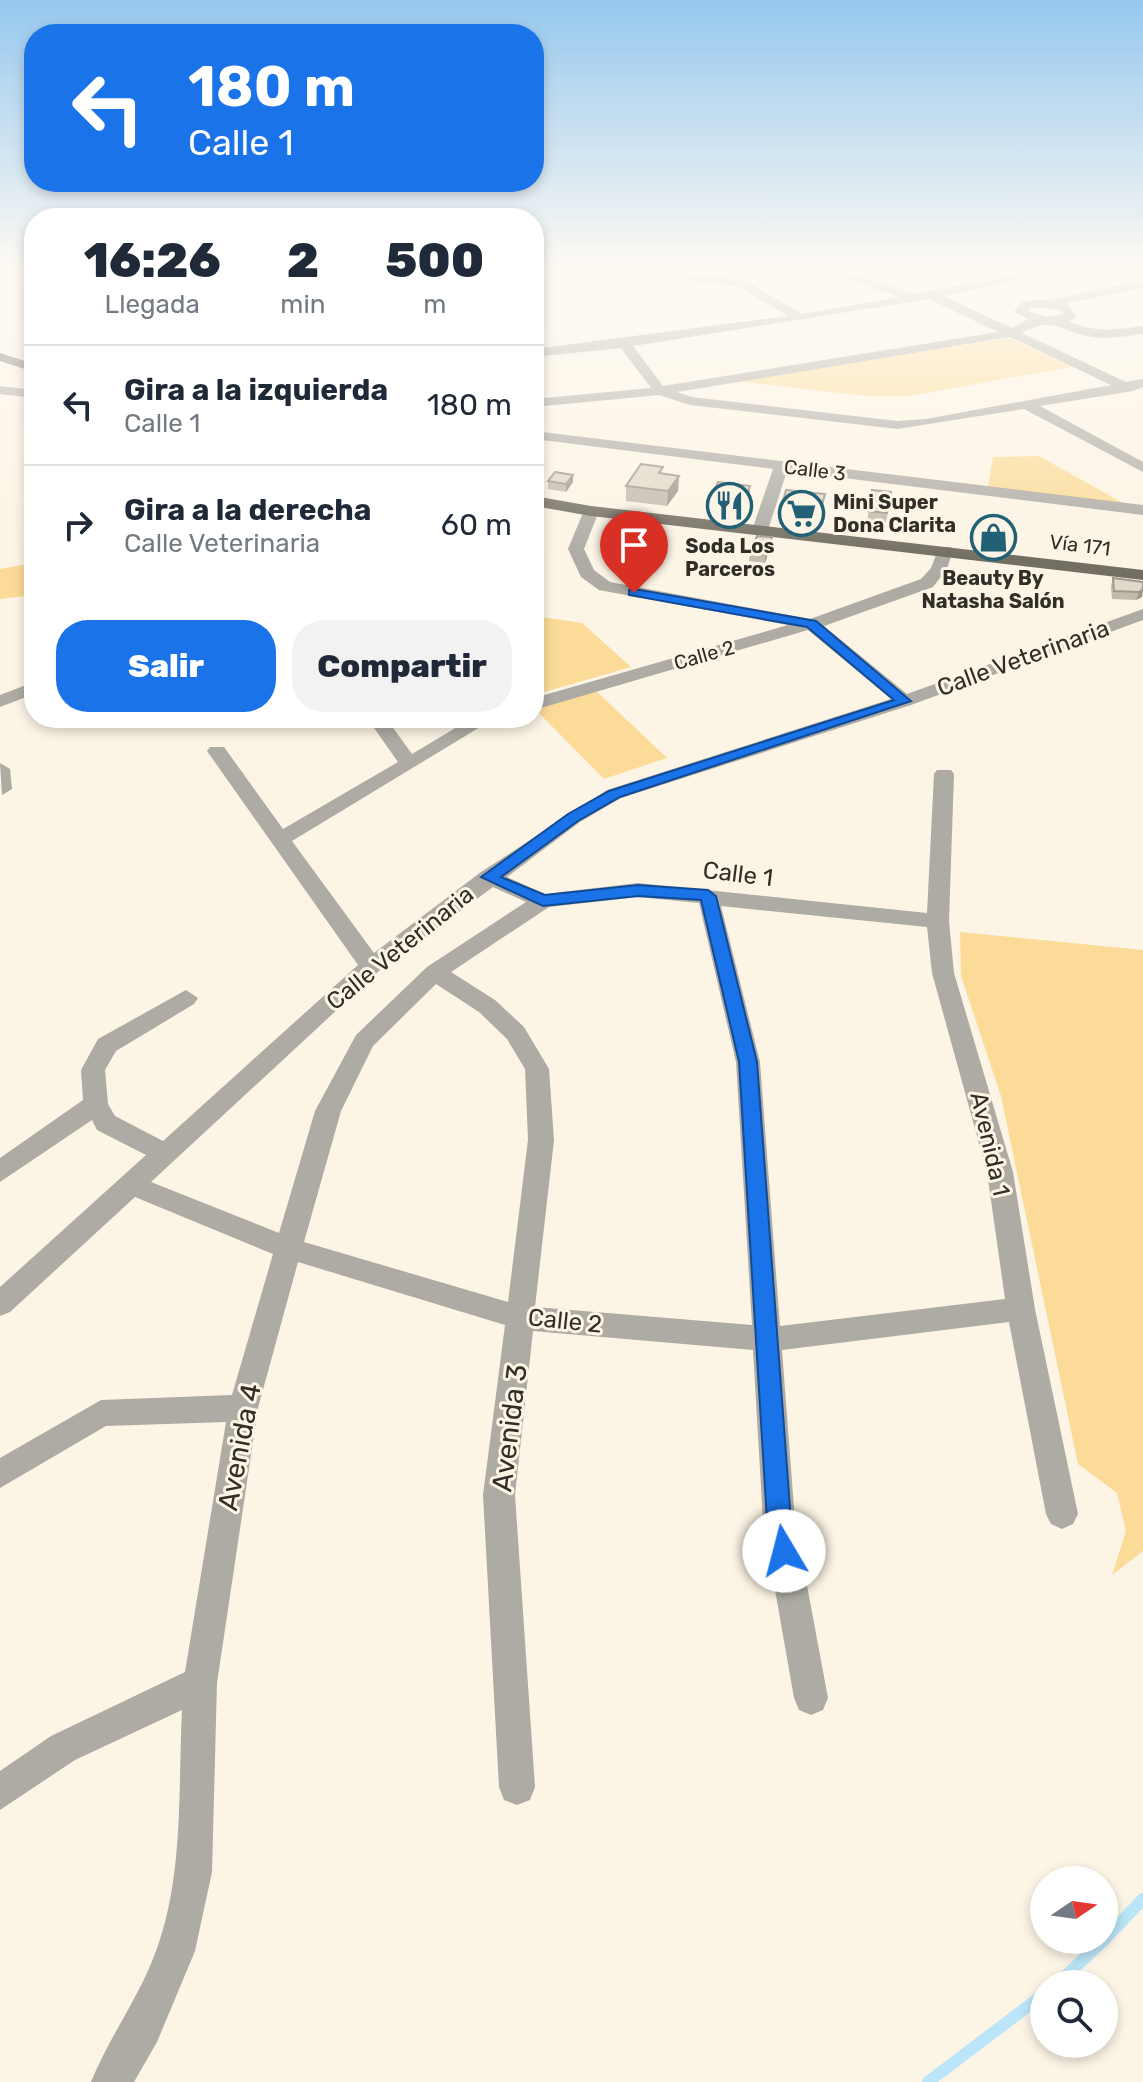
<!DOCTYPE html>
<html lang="es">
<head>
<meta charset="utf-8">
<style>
	body { margin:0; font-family:Rubik,sans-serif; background:#f2f2f3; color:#1f2937; height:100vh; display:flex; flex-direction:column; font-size:30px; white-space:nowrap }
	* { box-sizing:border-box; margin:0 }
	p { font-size:26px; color:#747a83 }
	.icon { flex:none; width:44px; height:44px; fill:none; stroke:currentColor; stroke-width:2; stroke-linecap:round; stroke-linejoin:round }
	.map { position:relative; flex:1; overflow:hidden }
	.side { position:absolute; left:24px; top:208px; width:520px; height:520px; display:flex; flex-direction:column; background:#fff; border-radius:32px; box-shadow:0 4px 12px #0003 }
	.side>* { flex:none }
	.guide { position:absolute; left:24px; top:24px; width:520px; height:168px; border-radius:32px; box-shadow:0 4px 12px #0003; background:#1a73e8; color:#fff; overflow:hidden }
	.needle { width:52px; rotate:77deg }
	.tools { position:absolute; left:1030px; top:1866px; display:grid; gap:16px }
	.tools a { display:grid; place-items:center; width:88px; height:88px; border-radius:50%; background:#fff; box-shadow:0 4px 12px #0003; font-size:40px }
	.pin { position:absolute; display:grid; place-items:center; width:68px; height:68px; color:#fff; margin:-82px -34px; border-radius:50% 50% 50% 0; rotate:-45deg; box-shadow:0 0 8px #0007 }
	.pin .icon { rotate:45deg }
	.me { position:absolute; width:88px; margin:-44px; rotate:352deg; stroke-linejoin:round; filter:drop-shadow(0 0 6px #0008) }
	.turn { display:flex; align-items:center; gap:28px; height:168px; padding:0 32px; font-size:36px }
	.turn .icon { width:104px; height:104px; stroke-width:2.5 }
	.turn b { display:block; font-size:56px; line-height:68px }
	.eta { display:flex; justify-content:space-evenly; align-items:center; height:136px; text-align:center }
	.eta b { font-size:48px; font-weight:800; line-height:56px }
	.button { display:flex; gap:16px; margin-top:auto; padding:16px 32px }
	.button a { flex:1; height:92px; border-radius:32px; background:#1a73e8; color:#fff; font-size:32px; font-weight:800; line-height:92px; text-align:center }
	.button a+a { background:#f2f2f3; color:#1f2937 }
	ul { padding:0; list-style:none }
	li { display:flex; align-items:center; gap:24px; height:120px; padding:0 32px; border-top:2px solid #e0e1e3 }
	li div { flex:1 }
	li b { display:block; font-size:30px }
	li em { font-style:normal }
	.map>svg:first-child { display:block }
</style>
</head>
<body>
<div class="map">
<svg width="1143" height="2082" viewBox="0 0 1143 2082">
	<rect width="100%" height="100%" fill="#fcf4e5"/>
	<path fill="#fbdb97" d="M1009 338 1072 367 909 396H866L735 381Z
		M1039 456 1123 503 988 488 993 457Z
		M34 563V595L0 599V569Z
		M534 616 582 623 631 667 534 695Z
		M595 690 667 758 604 779 534 708Z
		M960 932 1143 950V1551L1112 1575 1126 1531 1117 1493 1078 1464 1001 1096 961 976Z"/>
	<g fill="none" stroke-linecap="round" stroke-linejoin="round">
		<path stroke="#bbe5f8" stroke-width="12" d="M1104 1940 1143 1899
			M1057 1984 1104 1940
			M928 2082 1044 1994"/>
		<path fill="#aeaba4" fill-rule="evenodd" d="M648 269 744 280 802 314 899 297 820 269H836L914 294 1045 269H1067L943 296 1012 328 1028 319 1014 312 1023 301 1048 300 1143 280V288L1067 303 1077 317 1069 321C1093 333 1117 330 1143 326V334C1126 336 1109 339 1093 337 1061 332 1053 315 1022 333L1126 382 1143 379V387L1133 391 1040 406 1143 462V472L1024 409 897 429 690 405 659 395 534 407V399L651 388 621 348 534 357V349L788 316 737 286 670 278ZM929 299 998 332 663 386 633 346ZM1031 307 1061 310 1063 314 1046 317 1028 311ZM1010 337 1111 385 926 419 897 421 692 397 677 392Z
			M0 386 34 390V398L0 394Z
			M534 431 1143 505V515L787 471 768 530 760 535 752 530 773 469 534 439Z
			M585 508 599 511 584 549 594 570 610 582 810 619 921 579 931 568 939 547H951L953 550 947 569 933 587 824 626 907 694 1143 609V620L911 705 621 798 580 822 507 877 545 894 638 883 927 913 934 774 937 770H951L954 774 949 921 954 973 1013 1172 1035 1309 1078 1514 1073 1524 1062 1529 1051 1524 1046 1514 1009 1322 782 1350 795 1521 828 1698 823 1710 811 1715 799 1710 794 1698 763 1521 753 1350 533 1331 515 1495 535 1787 530 1800 517 1805 504 1800 499 1787 483 1495 505 1325 298 1262 258 1408 217 1683 212 1872 195 1951 157 2042 134 2082H91C109 2037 139 1998 156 1951 184 1876 178 1789 182 1710L75 1760 0 1810V1771L51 1736 185 1672 226 1422 106 1426 0 1488V1458L101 1400 232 1395 273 1254 135 1197 10 1312 0 1316V1287L146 1155 97 1130 92 1120 0 1182V1158L83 1100 81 1070 98 1039 186 990 198 998 194 1004 116 1051 105 1070 108 1104 115 1116 163 1141 358 965 207 751 210 747H224L283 829 398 762 367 718H386L412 754 472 718H495L292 841 374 953 481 872 607 790 891 699 808 630 534 710V698L788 625 599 590 581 577 568 549ZM493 887 526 902 427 967 356 1035 315 1111 279 1233 151 1182 379 971ZM638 897 699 903 736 1062 752 1325 535 1307 554 1140 549 1069 524 1027 495 1000 451 972 549 907ZM721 906 927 927 932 973 987 1172 1005 1299 780 1326 760 1062ZM436 984 479 1012 507 1039 525 1069 528 1140 508 1302 304 1242 341 1111 373 1046Z
			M34 682V694L0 707V695Z
			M136 718H154V719L145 725Z
			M0 763 10 769 12 789 2 795Z"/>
		<path fill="#736e62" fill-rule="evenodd" d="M0 353 34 364V372L0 361Z
			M534 496 591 506 1143 570V580L591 516 534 506Z"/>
	</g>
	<path fill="#c1bbad" d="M663 473 679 476 678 491 667 506 626 501V486Z
		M548 481 573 482 566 492 548 489Z
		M750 486 749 502 743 514 711 510 712 495Z
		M872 490 891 492 885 529 866 527Z
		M825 494 820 521 781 517 783 501Z
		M986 525 1004 536 1002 543 984 542Z
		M772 537 771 545 765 563 749 561 750 553Z
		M1113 578 1143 582 1142 597 1136 600 1112 599 1111 586Z"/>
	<path fill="#9d988d" d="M1015 269H1028L1014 272Z
		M573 475V482L566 492V484Z
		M679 476 678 491 667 506 668 491Z
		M750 486 749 502 743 514 745 499Z
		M772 537 771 545 765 563V555Z
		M1143 589 1142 597 1136 600 1139 592Z"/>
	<path fill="#e0d9c9" stroke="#9d988d" stroke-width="2" d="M641 464 663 467 659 473 679 476 668 491 626 486Z
		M555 472 573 475 566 484 548 481Z
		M718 482 750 486 745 499 712 495Z
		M786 490 825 494 822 505 783 501Z
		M872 490 891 492 887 513 868 511Z
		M986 525 1004 527V536L986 534Z
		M757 536 772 537 765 555 750 553Z
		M1113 578 1143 582V589L1139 592 1114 591Z"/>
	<linearGradient id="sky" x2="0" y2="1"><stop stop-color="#96c8ee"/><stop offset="0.48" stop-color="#fefaf3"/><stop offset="1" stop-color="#fefaf3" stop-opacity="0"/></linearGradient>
	<rect width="1143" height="560" fill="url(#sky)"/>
	<path fill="#1a73e8" stroke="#114b97" stroke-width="2" d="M634 589 816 621 911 701 620 797 578 821 501 877 545 895 638 885 708 890 716 896 757 1062 791 1521 797 1551 793 1559 784 1562 776 1559 767 1521 739 1062 701 900 638 896 543 906 481 877 568 814 609 791 894 700 807 627 629 595V590Z"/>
	<defs>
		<symbol id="restaurant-ring" viewBox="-11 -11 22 22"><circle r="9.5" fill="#fcf4e5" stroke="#226076" stroke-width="1.5"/><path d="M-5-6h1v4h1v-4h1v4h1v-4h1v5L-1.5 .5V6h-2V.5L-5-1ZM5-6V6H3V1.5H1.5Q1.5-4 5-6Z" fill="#226076"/></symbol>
		<symbol id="supermarket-ring" viewBox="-11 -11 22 22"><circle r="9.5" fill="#fcf4e5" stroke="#226076" stroke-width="1.5"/><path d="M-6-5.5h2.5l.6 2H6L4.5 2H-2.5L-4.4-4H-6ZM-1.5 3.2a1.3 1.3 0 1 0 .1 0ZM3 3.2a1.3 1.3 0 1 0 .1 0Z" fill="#226076"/></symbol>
		<symbol id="shop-ring" viewBox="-11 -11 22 22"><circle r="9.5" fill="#fcf4e5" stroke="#226076" stroke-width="1.5"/><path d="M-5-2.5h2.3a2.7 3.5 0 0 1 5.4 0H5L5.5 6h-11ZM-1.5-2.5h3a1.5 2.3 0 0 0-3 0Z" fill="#226076"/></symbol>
	</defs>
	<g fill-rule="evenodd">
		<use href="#restaurant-ring" x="704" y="480" width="51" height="51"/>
		<use href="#supermarket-ring" x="776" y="488" width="51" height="51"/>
		<use href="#shop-ring" x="968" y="512" width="51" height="51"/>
	</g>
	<g text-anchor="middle" stroke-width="6" stroke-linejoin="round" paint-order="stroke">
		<g font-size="20" fill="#312e28" stroke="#fcf4e5">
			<text transform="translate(815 470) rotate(7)" y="7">Calle 3</text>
			<text transform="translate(1080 545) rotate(7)" y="7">Vía 171</text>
			<text transform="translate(704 655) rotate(-16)" y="7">Calle 2</text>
		</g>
		<g font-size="20" font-weight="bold" fill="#312e28" stroke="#fcf4e5">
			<text x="833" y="509" text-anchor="start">Mini Super<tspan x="833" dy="23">Dona Clarita</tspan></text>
			<text x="730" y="553">Soda Los<tspan x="730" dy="23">Parceros</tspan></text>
			<text x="993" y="585">Beauty By<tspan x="993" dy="23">Natasha Salón</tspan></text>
		</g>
		<g font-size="24" fill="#312e28" stroke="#fcf4e5">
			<text transform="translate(1023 658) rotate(-20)" y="8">Calle Veterinaria</text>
			<text transform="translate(738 874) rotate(7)" y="8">Calle 1</text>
			<text transform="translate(400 948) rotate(-39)" y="8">Calle Veterinaria</text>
			<text transform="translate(990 1144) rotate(77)" y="8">Avenida 1</text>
			<text transform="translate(565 1321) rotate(6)" y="8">Calle 2</text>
		</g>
		<g font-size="28" fill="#312e28" stroke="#fcf4e5">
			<text transform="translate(509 1428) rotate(-83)" y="10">Avenida 3</text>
			<text transform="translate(239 1447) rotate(-79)" y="10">Avenida 4</text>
		</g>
	</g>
</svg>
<div class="tools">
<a><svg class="needle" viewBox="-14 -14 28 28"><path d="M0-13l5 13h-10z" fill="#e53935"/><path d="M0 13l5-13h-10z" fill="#747a83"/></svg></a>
<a><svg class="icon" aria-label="search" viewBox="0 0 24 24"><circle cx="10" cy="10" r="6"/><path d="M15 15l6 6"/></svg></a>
</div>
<div class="pin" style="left:634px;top:593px;background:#d93025"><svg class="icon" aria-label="arrive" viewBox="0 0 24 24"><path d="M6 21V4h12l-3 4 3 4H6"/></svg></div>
<svg class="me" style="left:784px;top:1551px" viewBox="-20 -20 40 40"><circle r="19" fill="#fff"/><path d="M0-13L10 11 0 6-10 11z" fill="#1a73e8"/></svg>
<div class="guide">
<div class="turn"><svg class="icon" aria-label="left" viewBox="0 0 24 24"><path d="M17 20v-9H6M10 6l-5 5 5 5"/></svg><div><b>180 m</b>Calle 1</div></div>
</div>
<section class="side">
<div class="eta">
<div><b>16:26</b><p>Llegada</p></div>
<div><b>2</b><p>min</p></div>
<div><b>500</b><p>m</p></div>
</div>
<ul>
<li><svg class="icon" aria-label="left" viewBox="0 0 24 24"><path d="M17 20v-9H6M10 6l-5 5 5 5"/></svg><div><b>Gira a la izquierda</b><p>Calle 1</p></div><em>180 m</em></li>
<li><svg class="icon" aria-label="right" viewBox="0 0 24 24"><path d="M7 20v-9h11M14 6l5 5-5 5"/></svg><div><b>Gira a la derecha</b><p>Calle Veterinaria</p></div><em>60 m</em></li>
</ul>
<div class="button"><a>Salir</a><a>Compartir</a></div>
</section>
</div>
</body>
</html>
